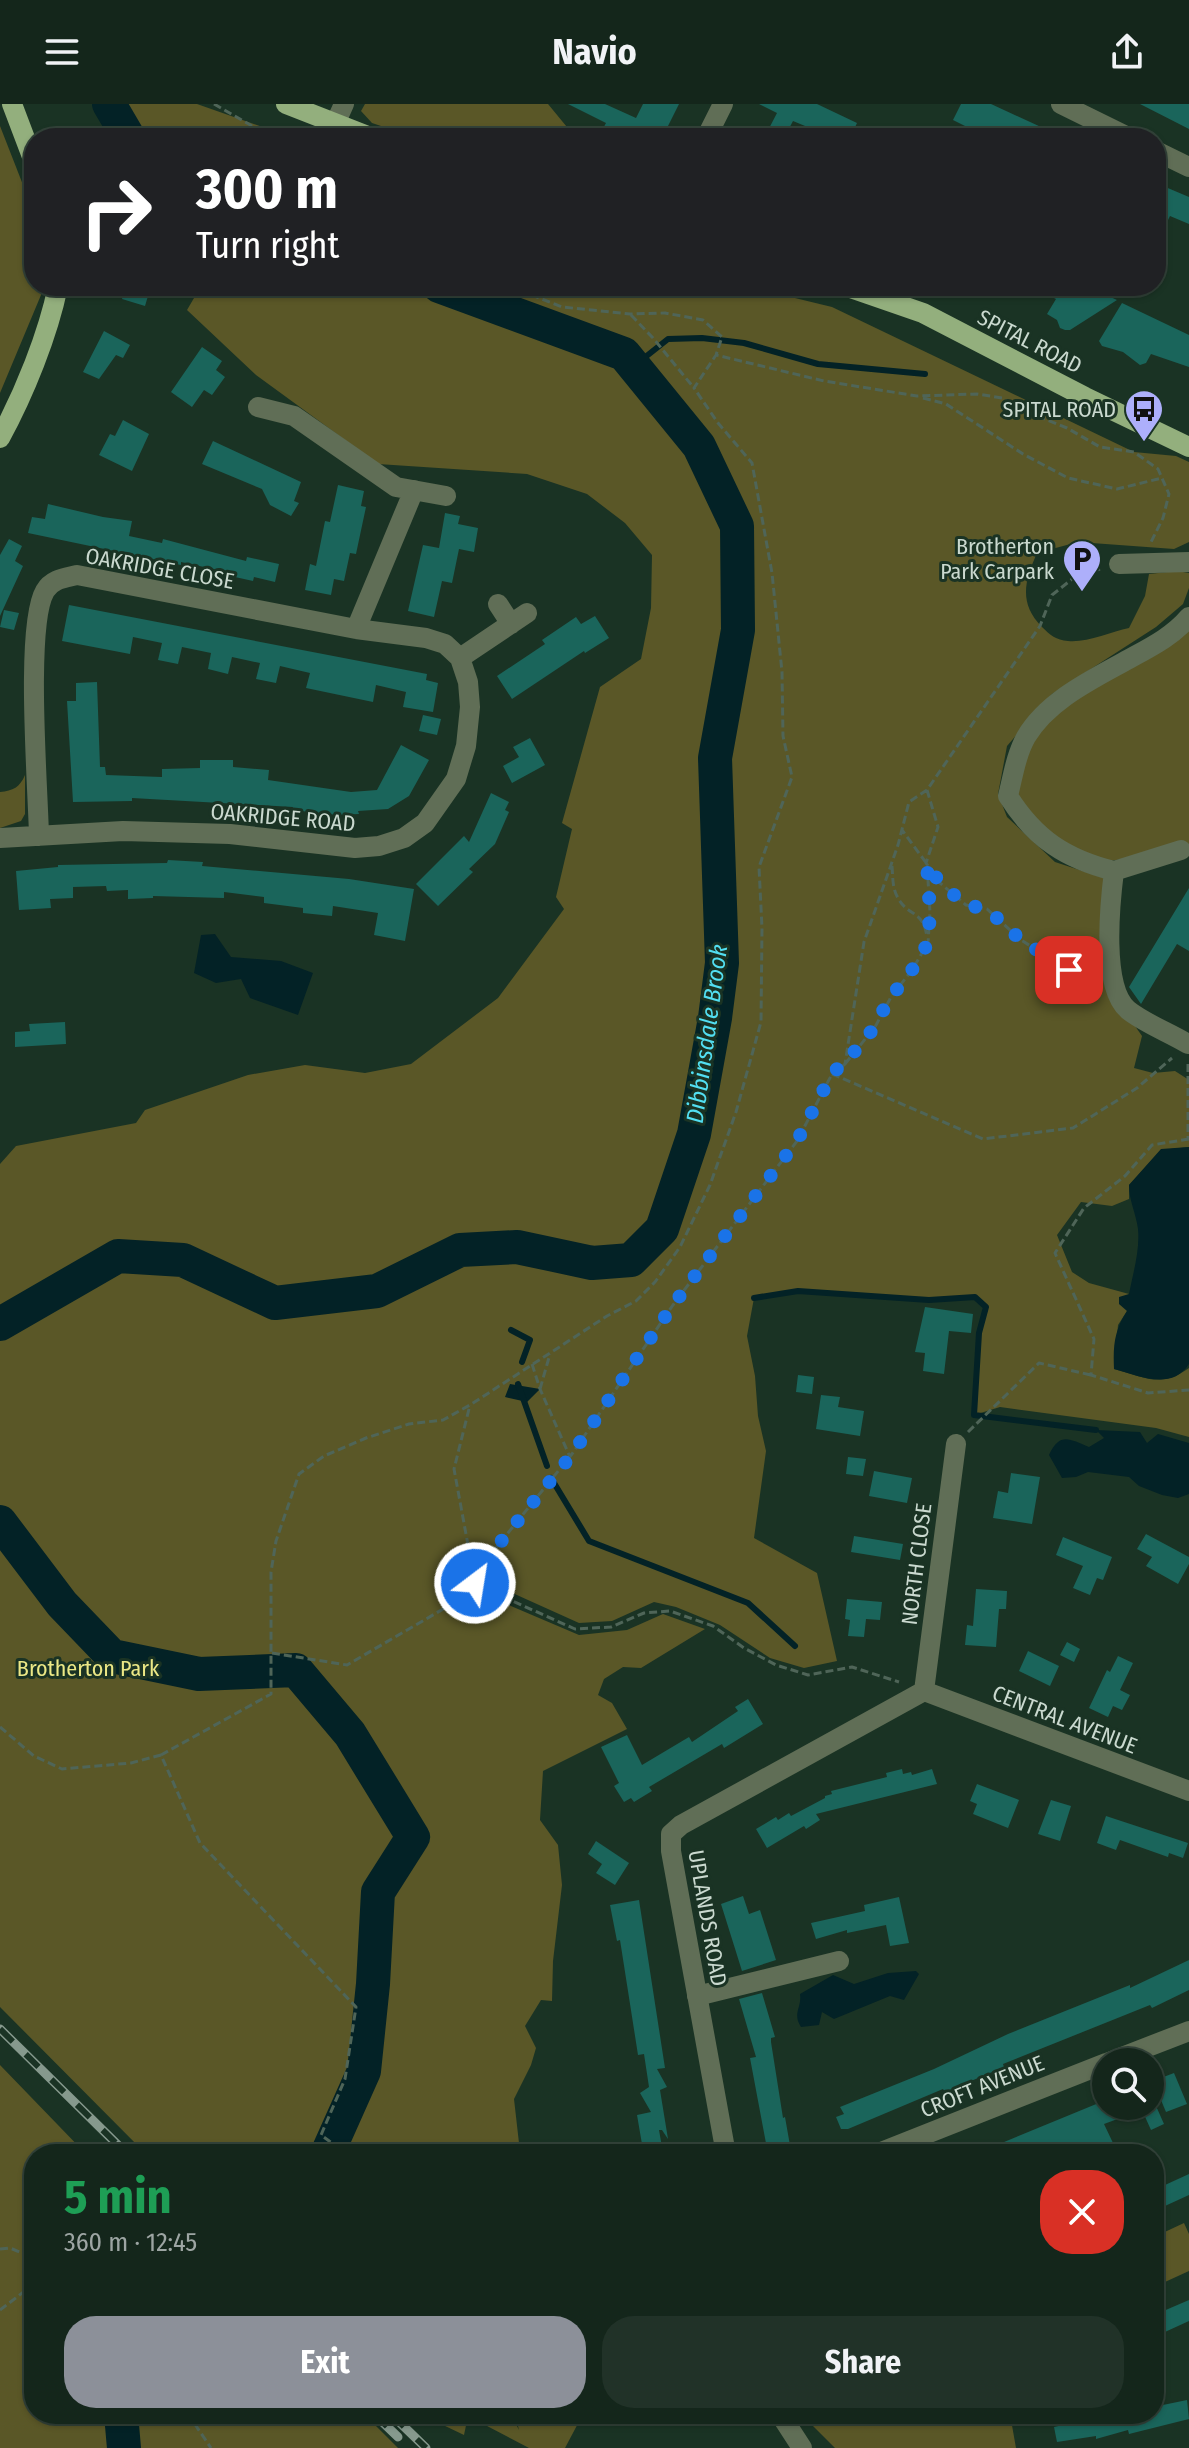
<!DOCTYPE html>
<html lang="en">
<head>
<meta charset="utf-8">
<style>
	body { margin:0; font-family:"Fira Sans Condensed",sans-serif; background:#213228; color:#f1f3f6; height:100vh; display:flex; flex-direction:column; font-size:30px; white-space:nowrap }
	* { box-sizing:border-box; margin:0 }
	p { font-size:26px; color:#9da5a3 }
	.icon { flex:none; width:44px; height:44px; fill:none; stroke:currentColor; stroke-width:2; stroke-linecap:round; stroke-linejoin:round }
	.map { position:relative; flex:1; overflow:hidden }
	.panel { position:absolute; left:24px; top:2040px; width:1140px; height:280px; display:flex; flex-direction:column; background:#14261b; border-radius:32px; box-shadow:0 2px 6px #0004,0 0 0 2px #33433a }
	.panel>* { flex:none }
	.top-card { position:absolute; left:24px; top:24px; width:1142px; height:168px; border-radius:32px; box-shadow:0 2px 6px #0004,0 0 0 2px #33433a; background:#202124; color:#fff; overflow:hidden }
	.tools { position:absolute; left:1092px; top:1944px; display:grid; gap:16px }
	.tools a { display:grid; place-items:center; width:72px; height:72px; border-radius:50%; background:#14261b; box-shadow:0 2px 6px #0004,0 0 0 2px #33433a; font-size:40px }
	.pin { position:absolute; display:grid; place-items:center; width:68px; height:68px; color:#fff; margin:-34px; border-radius:16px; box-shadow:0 4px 12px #0006 }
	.me { position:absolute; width:88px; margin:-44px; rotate:31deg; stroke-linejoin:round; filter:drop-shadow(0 0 6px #0008) }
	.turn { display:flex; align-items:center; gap:28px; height:168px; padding:0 40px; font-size:36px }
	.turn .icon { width:104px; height:104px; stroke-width:2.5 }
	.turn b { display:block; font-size:56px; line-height:68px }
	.round { display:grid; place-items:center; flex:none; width:84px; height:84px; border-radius:32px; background:#213228 }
	.overview { display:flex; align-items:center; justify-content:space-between; height:136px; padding:0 40px }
	h1 { font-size:48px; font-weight:700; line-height:60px; color:#1e9e55 }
	.primary-button { display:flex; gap:16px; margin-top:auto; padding:16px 40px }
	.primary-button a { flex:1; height:92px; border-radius:32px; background:#8c9099; color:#fff; font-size:32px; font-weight:700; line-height:92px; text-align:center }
	.primary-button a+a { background:#213228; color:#f1f3f6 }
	header { display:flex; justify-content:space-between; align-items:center; height:104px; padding:0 40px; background:#14261b; font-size:36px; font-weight:700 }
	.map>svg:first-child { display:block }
</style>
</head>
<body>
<header><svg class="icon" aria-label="menu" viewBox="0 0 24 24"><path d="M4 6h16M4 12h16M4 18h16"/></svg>Navio<svg class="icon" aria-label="share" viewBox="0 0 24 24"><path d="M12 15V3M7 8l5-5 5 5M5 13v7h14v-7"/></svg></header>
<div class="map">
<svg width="1189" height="2344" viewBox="0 0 1189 2344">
	<rect width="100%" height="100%" fill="#1a3324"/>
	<path fill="#5a5727" d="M109 0H197L294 34H129Z
		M365 0H548L576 34H417L372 19 361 7Z
		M0 22 34 109V182H41V191L0 289Z
		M201 182H745L832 203 1134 348 1176 352 1189 358V438L1174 445 1078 438 1037 449C1025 476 1018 499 1042 523 1050 531 1056 536 1068 537 1086 539 1111 528 1129 524L1145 492 1149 470 1177 467 1189 469V484L1183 500 1156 523 1052 590 1007 642 998 690 1007 713 1055 758 1104 774 1117 896 1142 932 1134 964 1153 969 1175 967 1189 976V1043L1161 1046 1129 1081V1095L1112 1102 1081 1098 1057 1131 1072 1168 1089 1179 1129 1190 1127 1207 1118 1221 1114 1265C1147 1274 1160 1284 1189 1264V1333L1156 1324 1000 1303 974 1311 979 1229 986 1203 975 1193 929 1196 798 1187 754 1194 747 1232 755 1272 758 1312 766 1347 754 1434 817 1469 837 1557 804 1564 770 1554 720 1521 676 1503 654 1498 612 1517 579 1519 481 1475 483 1490 579 1531 627 1526 663 1510 705 1525 641 1564 623 1563 604 1575 598 1591 612 1599 627 1625 543 1667 540 1716 558 1741 562 1781 553 1857 552 1897 541 1896 525 1922 536 1944 531 1961 514 1995 519 2039 493 2040V2050H146L0 1903V1060L16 1042 136 1019 145 1006 248 971 305 961 365 969 411 960 498 894 564 805 556 793 572 725 562 719 600 583 641 555 651 504 652 451 625 419 587 390 527 370 378 360 256 271 187 206Z
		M1189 519V741L1142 753 1107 757 1054 737 1017 694 1023 654 1047 616Z
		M25 671V710L21 717 0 724V688C13 687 20 683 25 671Z
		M0 1961 86 2050H34V2310H114L119 2344H0Z
		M1184 2119 1189 2130V2167L1154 2183V2133Z
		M121 2310H364L398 2344H122Z
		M420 2310H511L519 2326 515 2310H583L565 2344H529L468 2312 464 2331Z
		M883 2310H1010L1016 2344H835L813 2322Z"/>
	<path fill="#032226" d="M215 830 231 853 281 857 313 869 298 911 250 894 241 875 216 879 194 869 201 831Z
		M1189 1043V1260C1172 1287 1139 1272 1114 1265 1113 1242 1114 1227 1127 1207L1119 1200V1193L1129 1190C1133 1169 1140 1147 1138 1125 1136 1109 1129 1097 1129 1081L1161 1045Z
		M510 1280 540 1285 527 1298 505 1293Z
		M1096 1326 1140 1328 1147 1339 1158 1330 1189 1339V1390L1178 1394 1162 1391 1139 1382 1129 1373 1088 1368 1076 1373 1062 1374 1049 1351C1060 1328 1069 1335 1089 1343L1104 1334Z
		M916 1867 919 1870 904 1896 890 1892 834 1915 822 1908 819 1921 801 1923C792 1909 802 1904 800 1890L833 1871 854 1880 888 1869Z"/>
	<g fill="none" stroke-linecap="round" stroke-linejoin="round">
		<path stroke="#032226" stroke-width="6" d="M634 262 668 235 702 234 744 239 818 260 925 270
			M754 1194 798 1187 929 1196 975 1193 986 1203 979 1229 974 1311 1096 1326
			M511 1226 530 1236 522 1258
			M518 1280 547 1362
			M551 1374 589 1437 748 1499 795 1542"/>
		<path stroke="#032226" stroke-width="34" d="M109 0 129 34
			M0 1220 118 1152 183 1156 275 1199 377 1187 460 1146 517 1143 592 1159 631 1156 662 1125 694 1030 715 914 722 859 715 654 738 526 737 422 699 342 624 250 439 182
			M0 1418 62 1500 112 1552 199 1570 296 1566 350 1630 413 1733 378 1788 373 1880 364 1967 327 2050
			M121 2310 124 2344"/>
	</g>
	<path fill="#1a655b" d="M568 0H605L636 14 643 0H679L662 34H598L606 19Z
		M759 0H817L857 19 850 34H834L793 17 784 34H764L777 9Z
		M961 0H991L1041 23 1035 34H989L953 16Z
		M1140 0H1189V25Z
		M1156 79 1189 93V120L1170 112 1156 140Z
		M126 182H151L145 202 122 195Z
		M1030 182H1073L1082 187 1085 182H1108L1104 190 1117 196 1070 226H1065L1060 224 1057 216 1047 210 1056 195Z
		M1122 199 1189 231V263L1151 250 1146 259 1140 261 1123 248 1102 242 1099 237Z
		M104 227 130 241 123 254 116 251 99 275 83 268Z
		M202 243 222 257 216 266 225 273 212 291 204 286 192 303 171 288Z
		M123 316 149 330 132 367 99 351 110 330 115 332Z
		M213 337 301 378 294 397 299 399 291 412 270 401 262 385 202 360Z
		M338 381 364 387 361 402 366 403 356 450 350 449 344 477 334 475 331 491 305 486 310 460 316 462 325 417 330 418Z
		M48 400 103 413 132 417 129 432 162 439 163 435 246 457 247 453 279 460 275 478 254 473 253 477 226 471 227 468 181 458V461L28 429 32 413 45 415Z
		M445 409 460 412 458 420 478 424 474 448 459 445 452 479 442 477 434 513 408 507 423 441 439 444Z
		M9 435 22 442 15 457 23 462 0 512V451Z
		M69 501 427 570 426 576 438 579 433 608 403 603 406 588 376 581 373 598 306 584 310 569 280 562 276 579 256 575 260 559 232 553 228 570 208 565 211 549 182 543 178 560 158 556 162 539 133 533 130 550 62 537Z
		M4 506 19 509 14 526 0 523Z
		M595 512 609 534 585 549 584 547 512 595 497 572 545 540 542 536 576 513 581 520Z
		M97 578 100 663H105L106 671 162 673V665L200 664V656H233V663L269 666 268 676 351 688 377 686 401 641 429 656 409 692 388 705 358 707 359 710 337 711 292 706 293 703 132 694V697L73 698 67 597H76V579Z
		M423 611 441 615 437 631 419 627Z
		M530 634 545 661 512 679 503 662 519 653 513 643Z
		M491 689 509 698 505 706 509 708 495 740 469 765 473 768 438 802 416 780 464 732 469 738Z
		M168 756 203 758 202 762 349 775 414 785 405 837 374 831 378 809 333 802 332 812 303 809V804L264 799V793L224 788V794L153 792V794L128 795V786L107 787 106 782 73 783V794L50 795 51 804 19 806 16 767 58 763V761L167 759Z
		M1189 784V847L1177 840 1141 900 1129 883Z
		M65 918 66 940 15 943V928L30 927 29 920Z
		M925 1203 973 1210 971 1229 949 1227 944 1270 923 1267 925 1249 915 1248Z
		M798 1271 814 1273 812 1290 796 1288Z
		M821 1291 840 1293 838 1303 864 1307 860 1332 816 1325Z
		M848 1353 866 1355 863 1372 846 1370Z
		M874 1367 912 1374 907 1399 869 1392Z
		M1011 1369 1040 1373 1032 1420 993 1414 998 1387 1008 1389Z
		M1146 1430 1189 1453V1460L1178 1480 1146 1462 1152 1453 1137 1445Z
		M854 1432 903 1440 900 1456 851 1448Z
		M1063 1433 1112 1453 1103 1476 1097 1474 1090 1491 1073 1484 1083 1462 1056 1451Z
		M976 1485 1007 1487 1006 1505H999L996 1543 965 1541 967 1521 973 1522Z
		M847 1495 882 1498 880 1516 866 1515 864 1533 848 1532 850 1516 845 1515Z
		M1067 1538 1080 1545 1074 1558 1060 1551Z
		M1028 1547 1059 1562 1050 1582 1019 1567Z
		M1118 1552 1133 1559 1120 1586 1130 1591 1122 1606 1113 1602 1108 1613 1089 1604 1107 1566 1110 1568Z
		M748 1595 763 1620 724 1644 722 1640 649 1683 652 1687 634 1698 631 1694 624 1698 614 1682 619 1679 601 1643 627 1631 642 1661 689 1633 692 1638 738 1607 735 1603Z
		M902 1665 903 1670 911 1668 912 1671 932 1665 937 1680 816 1710 820 1716 806 1725 804 1722 767 1744 756 1725 776 1713 778 1716 789 1709 791 1712 825 1694V1692L832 1690 831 1687 887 1673 886 1669Z
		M977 1680 1019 1696 1008 1724 973 1710 977 1700 970 1697Z
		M1051 1696 1071 1702 1060 1737 1038 1730Z
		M1106 1712 1188 1739 1183 1754 1169 1749 1168 1753 1120 1736 1116 1746 1097 1739Z
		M596 1737 629 1759 615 1781 596 1769 602 1760 588 1750Z
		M743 1792 749 1810 760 1806 776 1856 742 1867 721 1800Z
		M899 1793 909 1839 890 1842 886 1821 847 1829V1826L816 1835 811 1819 865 1807 864 1801Z
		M639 1796 665 1964 657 1965 667 1983 660 1986 668 2035 662 2026H659L662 2043 643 2046 637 2011 651 2008 640 1989 649 1983 644 1950 638 1951 620 1836 617 1837 610 1801Z
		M1189 1856V1886L1152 1904 1150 1901 1003 1960 1004 1963 945 1988 943 1985 848 2025H841L836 2013 844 2010 840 2003 934 1965 1008 1930 1130 1881V1884Z
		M762 1889 775 1933 771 1934V1938L783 2014 785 2013 791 2047 774 2050H768L750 1954 756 1953 739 1895Z
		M1174 1969 1187 2000 1166 2008 1153 1977Z
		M1106 1996V2002H1156L1164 2020 1151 2026 1142 2006 1104 2020 1113 2039 1099 2046 1097 2042 1082 2048 1078 2038 1053 2049 1050 2042 1031 2050H975Z
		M1189 2070V2091L1154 2107V2086Z
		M1189 2196V2217L1154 2233V2211Z
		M1187 2296 1189 2315 1129 2330 1128 2326 1096 2335V2332L1057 2338 1054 2323 1107 2311 1109 2316 1134 2310H1154L1158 2302Z"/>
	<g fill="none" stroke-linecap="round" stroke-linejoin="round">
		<path stroke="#4f6558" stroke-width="3" stroke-dasharray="8 4" stroke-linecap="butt" d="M214 0 273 34
			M509 182 562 203 630 210 665 209 703 216 722 233 716 251
			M631 211 653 234 694 284
			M923 294 946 300 1023 350 1068 374 1117 385 1162 374
			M927 686 938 723 926 759 940 779 966 801 987 805 1021 836 1094 882
			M892 762C893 773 892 784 898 794 908 813 923 805 927 833
			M845 960 875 923 891 893 912 866 928 839 930 808 927 760 902 726
			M1188 960V1035
			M832 970 983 1035 1073 1024 1137 984 1172 954
			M1189 1035 1152 1041 1125 1072 1084 1104 1055 1149 1094 1235 1091 1271 1148 1289 1189 1286
			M532 1260 540 1285 570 1353
			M540 1285 550 1250
			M968 1328 1039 1259 1091 1271
			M475 1479 486 1456 572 1350 673 1201 797 1037 832 970 845 960 864 838 898 741 909 698 927 686 1040 522 1052 491 1076 472 1100 465
			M481 1483 575 1525 611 1523 644 1509 670 1507 713 1522 744 1544 776 1561 808 1571 852 1563 899 1578
			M272 1549 347 1561 481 1483 475 1479 454 1365 470 1301
			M0 1623 34 1652 62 1665 131 1659 161 1651 200 1739 356 1903 345 1975 321 2031 347 2050
			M161 1651 271 1590V1468L276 1437 299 1370 324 1352 366 1334 409 1320 443 1316 470 1301 607 1212 636 1197 655 1178 680 1143 710 1081 736 1008 761 918 762 824 759 763 792 673 783 632 782 568 772 469 752 359 718 319 694 284 716 251 824 277 917 292 977 290 1002 294 1027 308 1067 324 1100 343 1134 348 1158 365 1169 390 1163 414 1151 438
			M0 2145 10 2144 34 2154
			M0 2206 34 2180
			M188 2310 211 2344"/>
		<path stroke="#606e56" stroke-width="20" d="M1061 0 1130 34
			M335 20 344 0
			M706 34 723 0
			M1156 47 1189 63
			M258 303 294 312 396 383 446 392
			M1119 460 1189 458
			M498 500 511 520
			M356 525 414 386
			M460 554 527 509
			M0 734 123 727 230 730 355 744 379 742 404 734 425 719 456 675 466 642 470 603 468 578 460 554 445 540 426 534 356 525 77 471C65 474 52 475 45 487 25 521 38 684 39 732
			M1114 767 1181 746
			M1188 940C1170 929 1144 919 1128 906 1101 883 1110 799 1114 767 1066 755 1035 735 1008 692 1013 672 1016 651 1026 633 1048 596 1093 575 1129 555 1151 543 1173 532 1189 513
			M924 1587 1189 1687
			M924 1587 956 1340
			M697 1892 839 1857
			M1109 1958 1189 1927
			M726 2050 671 1747V1730L681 1721 924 1587
			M876 2050 1106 1959
			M780 2310 802 2344"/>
		<path stroke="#93af7d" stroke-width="20" d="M12 0 34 58
			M286 0 373 34
			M845 182 923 209 1085 293 1189 343
			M0 334C24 290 48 231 58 182"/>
		<defs>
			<path id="rail" d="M0 1925 127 2050
				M374 2310 398 2333
				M391 2310 426 2344"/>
		</defs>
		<use href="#rail" stroke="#86998d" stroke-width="9"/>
		<use href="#rail" stroke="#1a3324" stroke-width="6" stroke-dasharray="18" stroke-linecap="butt"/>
	</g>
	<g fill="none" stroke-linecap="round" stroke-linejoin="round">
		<path stroke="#1a73e8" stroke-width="14" stroke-dasharray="0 25.2" d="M475 1479 486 1456 570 1353 673 1201 797 1037 832 970 866 936 891 893 912 866 928 839 930 808 927 760 940 779 966 801 987 805 1021 836 1069 866"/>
	</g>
	<defs>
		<symbol id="bus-pin" viewBox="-11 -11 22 30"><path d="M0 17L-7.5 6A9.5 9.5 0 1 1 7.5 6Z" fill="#adaffb" stroke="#1a3324"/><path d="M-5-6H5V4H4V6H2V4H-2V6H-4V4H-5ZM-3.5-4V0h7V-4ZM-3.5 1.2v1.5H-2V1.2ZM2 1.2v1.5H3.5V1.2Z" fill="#111"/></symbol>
		<symbol id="parking-pin" viewBox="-11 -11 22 30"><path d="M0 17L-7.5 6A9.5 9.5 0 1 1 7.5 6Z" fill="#adaffb" stroke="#1a3324"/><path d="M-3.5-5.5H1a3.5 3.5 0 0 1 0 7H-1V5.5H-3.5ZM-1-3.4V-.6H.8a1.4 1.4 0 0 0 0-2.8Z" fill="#111"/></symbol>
	</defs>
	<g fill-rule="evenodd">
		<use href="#bus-pin" x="1122" y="283" width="44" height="60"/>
		<use href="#parking-pin" x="1060" y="433" width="44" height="60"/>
	</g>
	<g text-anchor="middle" stroke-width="6" stroke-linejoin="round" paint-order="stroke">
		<g font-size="22" fill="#cad9cf" stroke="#1a3324">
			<text transform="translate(1030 237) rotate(27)" y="8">SPITAL ROAD</text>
			<text transform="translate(160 464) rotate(10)" y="8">OAKRIDGE CLOSE</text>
			<text transform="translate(283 713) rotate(5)" y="8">OAKRIDGE ROAD</text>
			<text transform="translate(916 1460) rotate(-83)" y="8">NORTH CLOSE</text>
			<text transform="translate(1065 1615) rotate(21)" y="8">CENTRAL AVENUE</text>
			<text transform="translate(708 1814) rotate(80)" y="8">UPLANDS ROAD</text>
			<text transform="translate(982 1982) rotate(-22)" y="8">CROFT AVENUE</text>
		</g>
		<g font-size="22" fill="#cad9cf" stroke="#1a3324" text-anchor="end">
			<text x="1116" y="313">SPITAL ROAD</text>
			<text x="1054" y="450">Brotherton<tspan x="1054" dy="25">Park Carpark</tspan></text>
		</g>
		<g font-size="22" fill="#ece886" stroke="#1a3324">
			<text x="88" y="1572">Brotherton Park</text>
		</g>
		<g font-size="24" font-style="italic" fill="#52dff1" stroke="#1a3324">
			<text transform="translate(707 930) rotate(-82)" y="8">Dibbinsdale Brook</text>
		</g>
	</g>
</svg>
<div class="tools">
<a><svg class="icon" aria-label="search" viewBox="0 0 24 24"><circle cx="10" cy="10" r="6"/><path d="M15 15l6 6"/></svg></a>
</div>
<div class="pin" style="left:1069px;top:866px;background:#d93025"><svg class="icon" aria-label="arrive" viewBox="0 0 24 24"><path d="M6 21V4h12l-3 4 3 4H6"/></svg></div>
<svg class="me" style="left:475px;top:1479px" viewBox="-20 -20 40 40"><circle r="17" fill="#1a73e8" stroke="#fff" stroke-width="3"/><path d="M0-11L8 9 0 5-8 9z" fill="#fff"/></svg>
<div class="top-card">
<div class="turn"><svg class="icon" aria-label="right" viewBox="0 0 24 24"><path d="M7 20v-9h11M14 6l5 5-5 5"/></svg><div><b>300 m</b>Turn right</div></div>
</div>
<section class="panel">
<div class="overview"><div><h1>5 min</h1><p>360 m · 12:45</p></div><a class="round" style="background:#d93025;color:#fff"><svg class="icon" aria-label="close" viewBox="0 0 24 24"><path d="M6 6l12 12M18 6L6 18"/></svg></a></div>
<div class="primary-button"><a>Exit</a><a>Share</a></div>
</section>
</div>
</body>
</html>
